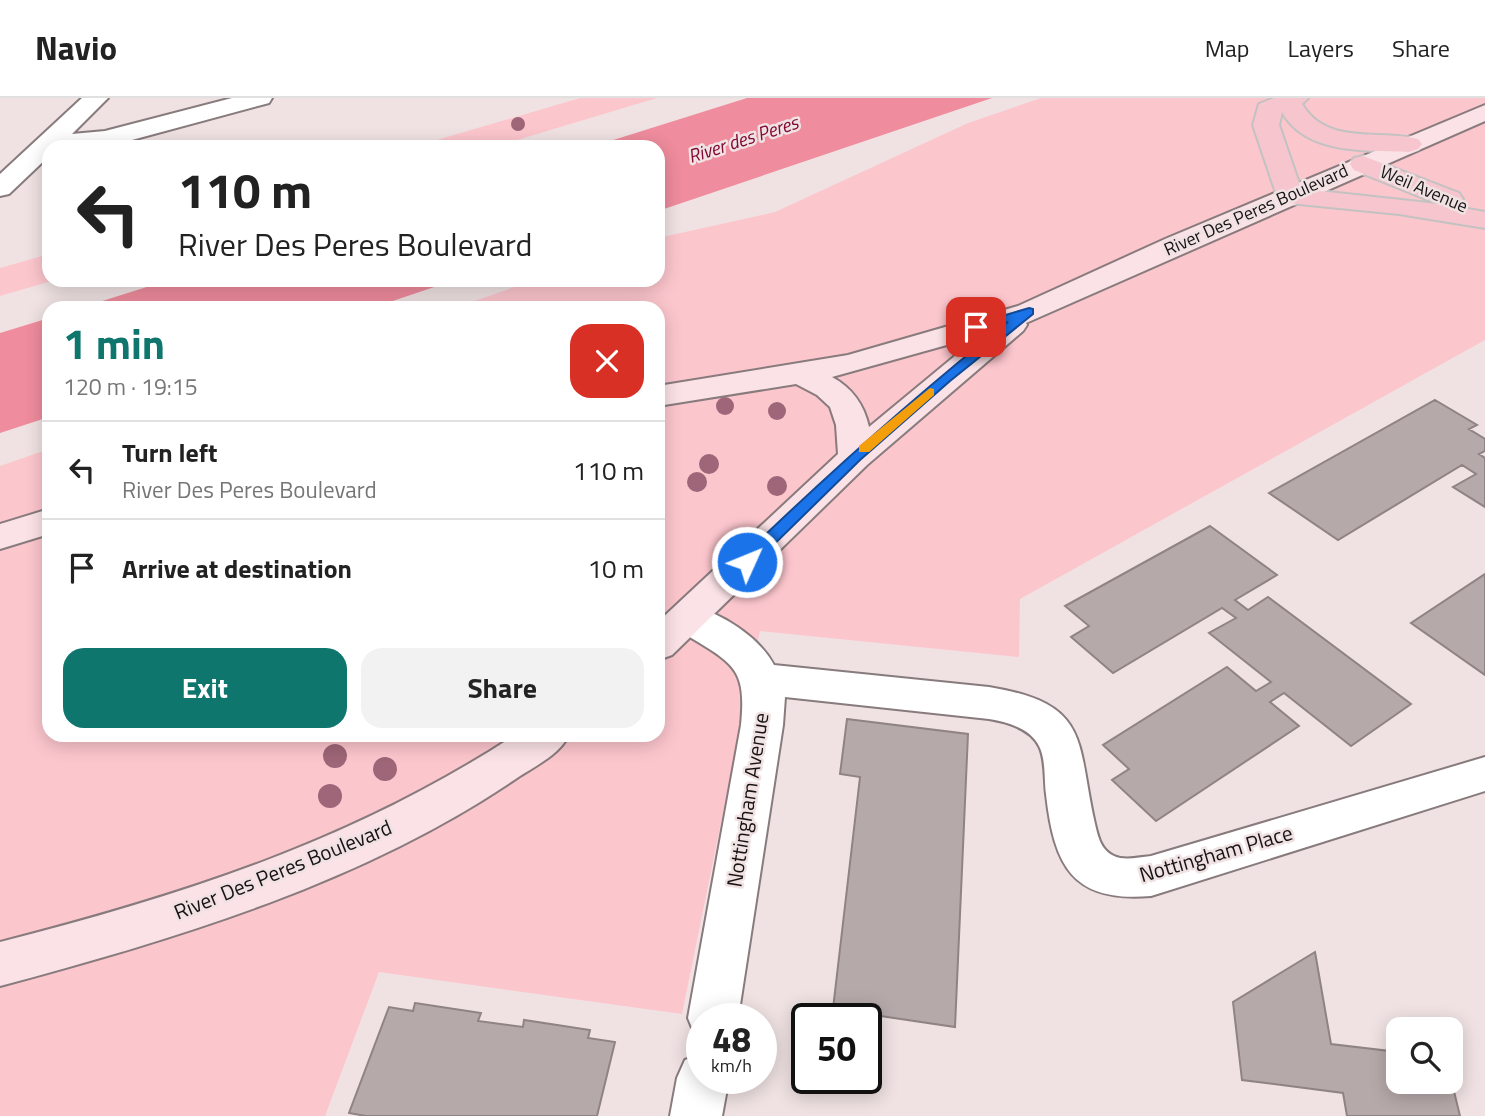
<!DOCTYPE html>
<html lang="en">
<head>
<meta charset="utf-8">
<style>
	body { margin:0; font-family:"Titillium Web",sans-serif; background:#f2f2f2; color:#222; height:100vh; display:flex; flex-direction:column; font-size:26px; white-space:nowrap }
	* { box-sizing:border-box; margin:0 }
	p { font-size:23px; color:#767676 }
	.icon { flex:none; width:38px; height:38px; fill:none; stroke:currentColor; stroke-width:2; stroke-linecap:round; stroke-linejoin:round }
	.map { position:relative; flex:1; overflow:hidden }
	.sheet { position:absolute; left:42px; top:203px; width:623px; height:441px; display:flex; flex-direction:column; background:#fff; border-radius:21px; box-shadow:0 4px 18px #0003 }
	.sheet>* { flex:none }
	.top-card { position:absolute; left:42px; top:42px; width:623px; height:147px; border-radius:21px; box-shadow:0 4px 18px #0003; background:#fff; color:#222; overflow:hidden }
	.tools { position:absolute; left:1386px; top:919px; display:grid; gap:14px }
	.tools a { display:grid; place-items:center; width:77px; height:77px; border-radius:14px; background:#fff; box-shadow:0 4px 18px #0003; font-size:35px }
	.speed { position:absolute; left:686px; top:905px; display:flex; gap:14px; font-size:35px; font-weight:700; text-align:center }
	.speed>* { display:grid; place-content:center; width:91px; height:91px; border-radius:50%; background:#fff; box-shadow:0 4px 18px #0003; line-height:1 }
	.speed small { font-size:18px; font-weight:400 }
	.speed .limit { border:4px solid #111; border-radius:10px; background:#fff; color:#111 }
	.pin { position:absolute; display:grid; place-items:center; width:60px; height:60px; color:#fff; margin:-30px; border-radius:14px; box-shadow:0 4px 10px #0006 }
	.me { position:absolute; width:77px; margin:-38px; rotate:46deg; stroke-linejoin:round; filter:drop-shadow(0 0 5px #0008) }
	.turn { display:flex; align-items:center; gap:24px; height:147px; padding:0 21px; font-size:32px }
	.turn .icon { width:91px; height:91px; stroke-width:2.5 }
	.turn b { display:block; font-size:49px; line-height:60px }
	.round { display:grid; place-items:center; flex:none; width:74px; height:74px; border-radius:21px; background:#f2f2f2 }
	.summary { display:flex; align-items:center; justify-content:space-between; height:119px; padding:0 21px }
	h1 { font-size:42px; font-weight:700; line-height:52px; color:#0f766e }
	.button { display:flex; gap:14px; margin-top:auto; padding:14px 21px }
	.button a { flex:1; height:80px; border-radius:21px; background:#0f766e; color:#fff; font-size:28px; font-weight:700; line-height:80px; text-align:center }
	.button a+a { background:#f2f2f2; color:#222 }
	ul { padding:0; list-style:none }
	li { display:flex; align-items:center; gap:21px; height:98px; padding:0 21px; border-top:2px solid #e0e0e0 }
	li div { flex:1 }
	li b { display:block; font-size:26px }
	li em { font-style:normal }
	header { display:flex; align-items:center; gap:42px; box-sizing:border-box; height:98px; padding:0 35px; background:#fff; border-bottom:2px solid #e0e0e0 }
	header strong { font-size:33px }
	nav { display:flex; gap:38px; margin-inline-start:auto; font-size:24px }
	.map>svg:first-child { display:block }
</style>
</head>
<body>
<header>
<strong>Navio</strong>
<nav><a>Map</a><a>Layers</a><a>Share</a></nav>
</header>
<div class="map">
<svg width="1485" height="1018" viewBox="0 0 1485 1018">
	<rect width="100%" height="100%" fill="#f0e2e3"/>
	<path fill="#fcc6cd" d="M580 0H657L494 49H413Z
		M1041 0H1485V242L1020 501 1019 559 760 533 682 916 379 874 325 1018H0V368L49 351V637H658V210H454L535 182H658V140L775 114 968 25Z
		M49 156V182H55L0 198V170Z"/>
	<path fill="#ef8c9d" d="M747 0H992L658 113V49H591Z
		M169 182H455L372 210H80Z
		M49 220V319L0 335V235Z"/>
	<path fill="#b6a9aa" stroke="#8f8384" stroke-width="2" d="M1435 302 1477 327 1469 331 1485 341V353L1479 356 1485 360V409L1453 389 1476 376 1462 367 1338 442 1269 395Z
		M1210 428 1277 477 1235 502 1248 512 1268 499 1411 606 1351 648 1284 595 1270 604 1299 628 1156 723 1112 682 1129 671 1103 647 1227 569 1256 593 1271 584 1209 535 1236 520 1222 510 1113 575 1071 539 1089 528 1065 508Z
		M1485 476V577L1411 525Z
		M847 621 968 636 955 929 833 911 860 679 840 676Z
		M1315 854 1331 946 1398 954V984H1451V981L1460 1018H1347L1343 995 1242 982 1233 904Z
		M415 905 481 915 478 923 523 929 524 922 590 932 588 940 615 944 597 1018H366L349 1015 389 909 413 913Z"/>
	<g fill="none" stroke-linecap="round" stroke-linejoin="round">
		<defs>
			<path id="street" d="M82 0H108L72 36 105 33 232 0H272L269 5 106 49H49V58L9 96 0 98V76Z
				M688 506C720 515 758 537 774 567L989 589C1092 606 1076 643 1095 726 1098 739 1101 752 1114 758 1125 763 1139 759 1151 758L1485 659V693L1151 798C1072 805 1054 767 1046 696 1044 682 1046 661 1039 648 1030 630 1007 624 989 621L785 599 783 627 738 920H702V939L695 937 688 920 741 627C746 575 737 567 693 541 682 534 675 531 669 520L674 510Z
				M702 956V980H729L722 1018H670L677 980 685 962Z"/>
			<path id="secondary" d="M1485 7V23L1026 225 1027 227 1023 233 867 367 672 557 658 562V524L838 356 836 327 830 309 817 297 796 286 658 308V288L848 257 1018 208 1165 141ZM979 238 869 329C864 306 852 290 832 279Z
				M49 411V436L0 451V426Z
				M515 637H569C559 657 535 668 517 680 363 785 178 840 0 888V844C184 797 355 742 515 637Z"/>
			<path id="primary" d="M1274 0H1308L1302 6C1327 48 1378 31 1418 41L1422 46 1418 51 1409 54C1366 52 1306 57 1282 14L1279 27 1301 91 1438 106 1354 72 1350 66 1354 60 1363 58 1459 95 1463 101 1459 107 1452 108 1485 114V130L1399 116 1279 104 1253 27 1259 6Z"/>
		</defs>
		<use href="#street" stroke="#887b7d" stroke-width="4"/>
		<use href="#secondary" stroke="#887b7d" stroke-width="4"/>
		<use href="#primary" stroke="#c3c2c2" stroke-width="4"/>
		<use href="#street" fill="#fff" fill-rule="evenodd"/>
		<use href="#secondary" fill="#fbe2e6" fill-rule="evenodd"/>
		<use href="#primary" fill="#f7c5cd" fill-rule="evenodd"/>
	</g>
	<g fill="#9e6678">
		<circle cx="518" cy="26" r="7"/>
		<circle cx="725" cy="308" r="9"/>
		<circle cx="777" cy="313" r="9"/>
		<circle cx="709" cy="366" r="10"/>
		<circle cx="697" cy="384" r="10"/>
		<circle cx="777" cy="388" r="10"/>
		<circle cx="335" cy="658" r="12"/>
		<circle cx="385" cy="671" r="12"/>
		<circle cx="330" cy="698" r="12"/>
	</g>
	<path fill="#1a73e8" stroke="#114b97" stroke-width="2" d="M1029 210 1033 211V216L950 283 860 362 752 468H741L739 464 741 460C827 377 915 298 1008 224L976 233 972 232V227Z"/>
	<path fill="#f59e0b" d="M930 290 934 291V297L869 354H859V348Z"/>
	<g text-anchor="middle" stroke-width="5" stroke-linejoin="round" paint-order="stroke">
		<g font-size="18" fill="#181313" stroke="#f0e2e3">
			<text transform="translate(1424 91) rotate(23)" y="6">Weil Avenue</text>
			<text transform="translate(1256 112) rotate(-24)" y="6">River Des Peres Boulevard</text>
		</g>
		<g font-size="19" font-style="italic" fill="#820933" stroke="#f0e2e3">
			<text transform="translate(743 41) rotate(-18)" y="7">River des Peres</text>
		</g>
		<g font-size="21" fill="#181313" stroke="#f0e2e3">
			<text transform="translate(748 702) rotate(-81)" y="7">Nottingham Avenue</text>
			<text transform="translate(1216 756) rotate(-16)" y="7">Nottingham Place</text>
			<text transform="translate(283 772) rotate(-22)" y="7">River Des Peres Boulevard</text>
		</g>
	</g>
</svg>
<div class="tools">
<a><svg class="icon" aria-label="search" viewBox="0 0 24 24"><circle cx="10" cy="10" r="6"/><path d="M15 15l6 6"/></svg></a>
</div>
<div class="speed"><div>48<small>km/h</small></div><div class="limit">50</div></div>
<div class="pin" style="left:976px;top:229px;background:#d93025"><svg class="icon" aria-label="arrive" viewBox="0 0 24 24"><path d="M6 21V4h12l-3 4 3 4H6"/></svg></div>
<svg class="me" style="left:747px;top:464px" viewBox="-20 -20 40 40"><circle r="17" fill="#1a73e8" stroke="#fff" stroke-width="3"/><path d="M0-11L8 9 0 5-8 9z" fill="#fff"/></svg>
<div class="top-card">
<div class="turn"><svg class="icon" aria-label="left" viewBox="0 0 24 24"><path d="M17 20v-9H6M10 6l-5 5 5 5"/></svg><div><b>110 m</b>River Des Peres Boulevard</div></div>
</div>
<section class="sheet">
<div class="summary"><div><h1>1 min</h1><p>120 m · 19:15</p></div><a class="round" style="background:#d93025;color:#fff"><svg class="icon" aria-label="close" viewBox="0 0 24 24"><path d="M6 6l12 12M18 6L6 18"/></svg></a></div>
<ul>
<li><svg class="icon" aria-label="left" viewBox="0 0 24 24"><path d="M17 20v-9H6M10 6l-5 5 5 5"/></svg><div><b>Turn left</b><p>River Des Peres Boulevard</p></div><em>110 m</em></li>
<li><svg class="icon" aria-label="arrive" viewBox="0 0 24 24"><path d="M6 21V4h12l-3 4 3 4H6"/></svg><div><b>Arrive at destination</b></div><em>10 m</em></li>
</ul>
<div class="button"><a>Exit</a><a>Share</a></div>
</section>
</div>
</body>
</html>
